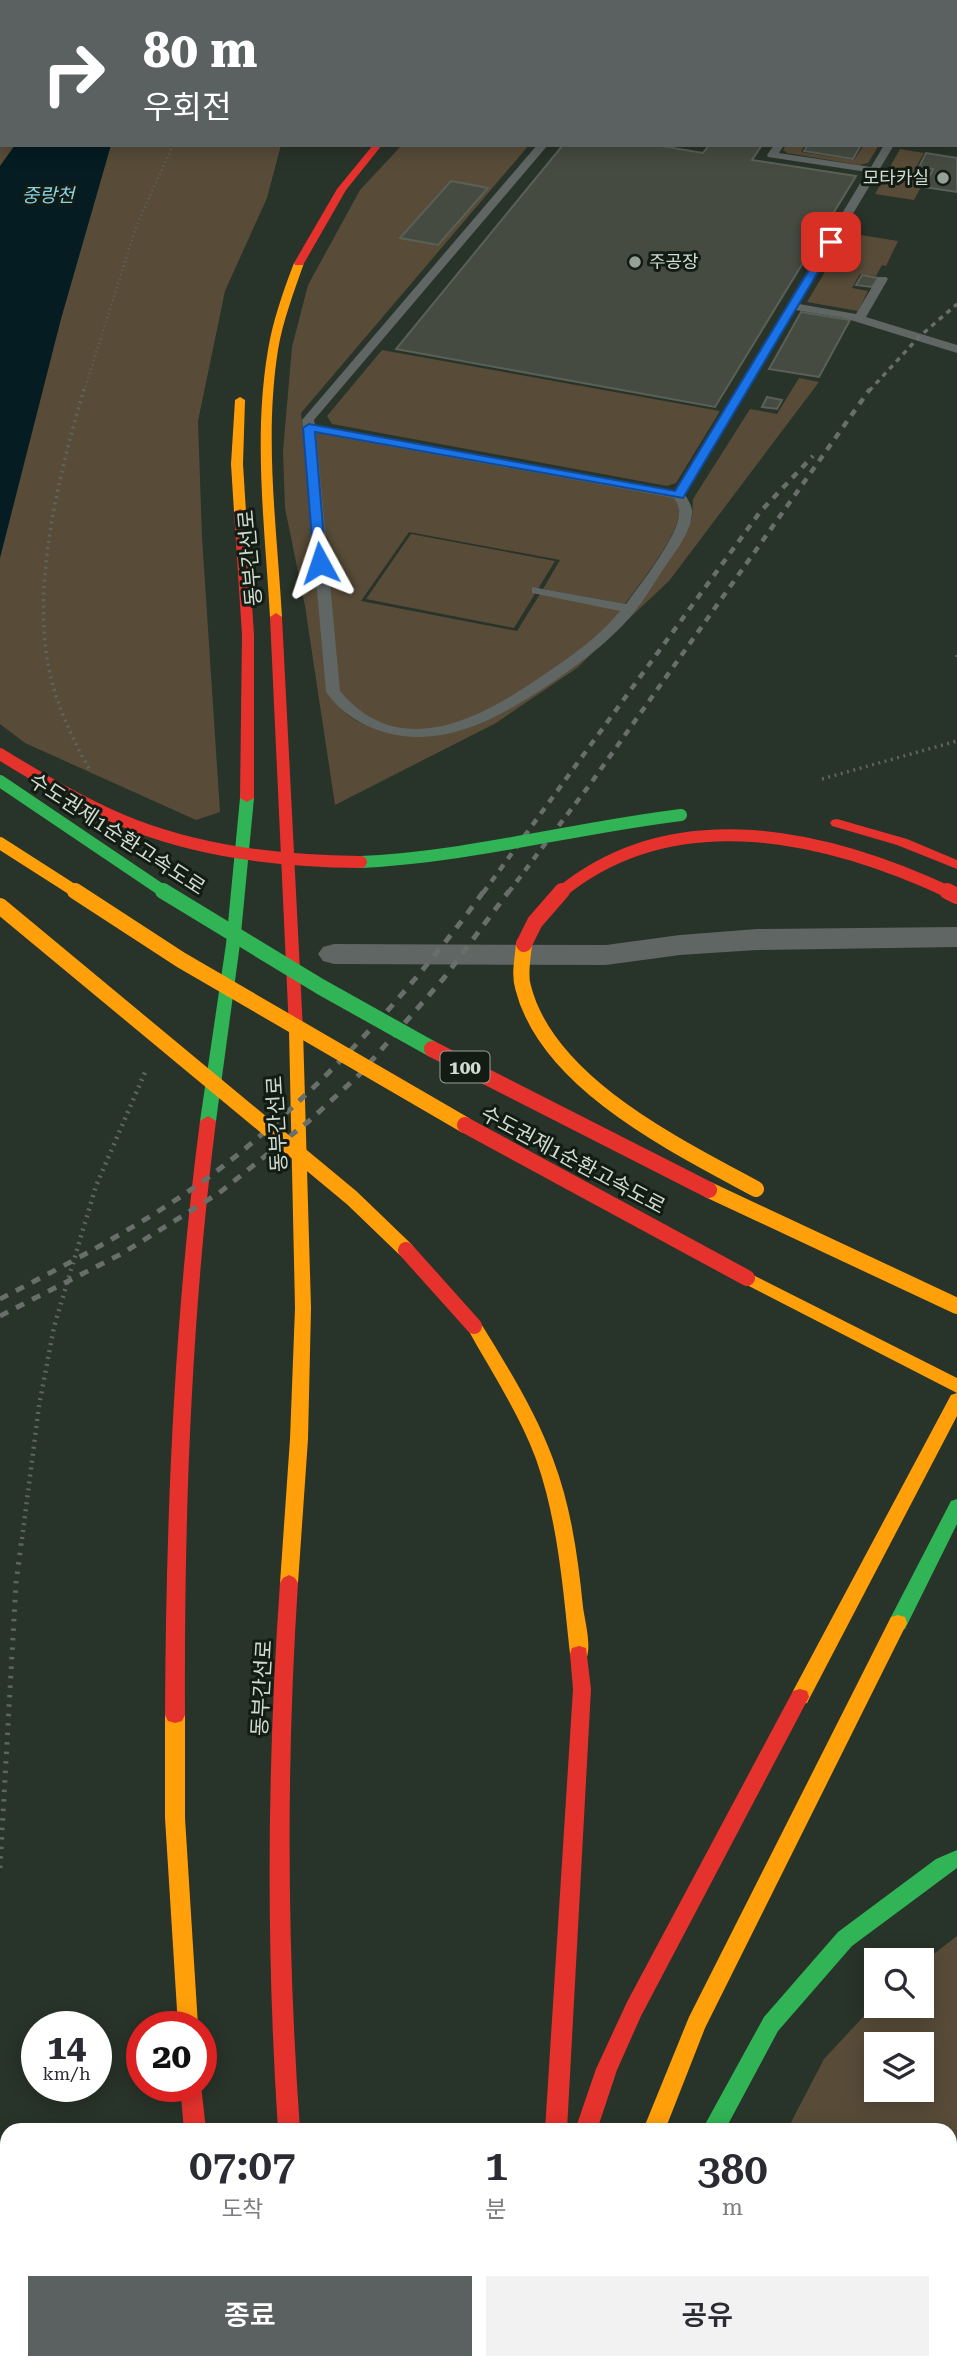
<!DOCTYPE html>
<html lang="ko">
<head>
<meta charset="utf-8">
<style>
	body { margin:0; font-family:"Roboto Serif","Noto Sans KR",serif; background:#f2f2f3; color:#2b2b33; height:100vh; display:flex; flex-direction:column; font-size:26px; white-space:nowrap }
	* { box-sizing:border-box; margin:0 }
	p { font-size:23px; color:#7c7c81 }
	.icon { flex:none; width:38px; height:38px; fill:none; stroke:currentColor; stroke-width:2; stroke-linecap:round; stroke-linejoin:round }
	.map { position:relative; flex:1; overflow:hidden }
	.drawer { position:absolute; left:0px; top:2123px; width:957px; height:247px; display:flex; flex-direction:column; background:#fff; border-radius:21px 21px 0 0; box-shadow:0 4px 18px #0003 }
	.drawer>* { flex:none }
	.top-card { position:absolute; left:0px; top:0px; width:957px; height:147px; box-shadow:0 4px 18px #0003; background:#5b6060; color:#fff; overflow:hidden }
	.buttons { position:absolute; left:864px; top:1948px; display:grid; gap:14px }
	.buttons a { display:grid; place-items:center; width:70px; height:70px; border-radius:0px; background:#fff; box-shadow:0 4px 18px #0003; font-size:35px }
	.speed { position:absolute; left:21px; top:2011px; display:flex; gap:14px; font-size:35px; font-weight:700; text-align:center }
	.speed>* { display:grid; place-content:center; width:91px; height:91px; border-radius:50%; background:#fff; box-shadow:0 4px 18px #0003; line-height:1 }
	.speed small { font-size:18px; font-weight:400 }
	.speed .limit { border:10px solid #d22; background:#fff; color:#111 }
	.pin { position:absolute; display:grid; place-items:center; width:60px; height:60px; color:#fff; margin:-30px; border-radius:14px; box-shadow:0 4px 10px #0006 }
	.me { position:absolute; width:77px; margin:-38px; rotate:355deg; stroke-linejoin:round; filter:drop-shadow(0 0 5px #0008) }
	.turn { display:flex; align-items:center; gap:24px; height:147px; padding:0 28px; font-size:32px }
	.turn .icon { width:91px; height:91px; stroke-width:2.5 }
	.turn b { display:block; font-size:49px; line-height:60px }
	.eta { display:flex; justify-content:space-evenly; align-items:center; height:119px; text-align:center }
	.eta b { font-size:42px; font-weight:600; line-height:49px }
	.action { display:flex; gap:14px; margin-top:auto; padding:14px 28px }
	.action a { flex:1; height:80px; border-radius:0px; background:#5b6060; color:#fff; font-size:28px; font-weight:600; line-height:80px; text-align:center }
	.action a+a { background:#f2f2f3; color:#2b2b33 }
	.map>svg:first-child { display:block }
</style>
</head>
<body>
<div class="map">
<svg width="957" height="2369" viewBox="0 0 957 2369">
	<rect width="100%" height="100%" fill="#283329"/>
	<path fill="#584c38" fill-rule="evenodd" d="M6 0H463L443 2Z
		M0 83 2 145H281L267 198 225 291 198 421 202 537 220 812 196 820 25 743 0 724Z
		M402 145H529L301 413 326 671C330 682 334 696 340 706 359 737 433 739 463 729L616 630 577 668 496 723 335 805 305 606 285 508 283 451 292 347 308 285 360 190Z
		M786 145H805L801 152 854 160 864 145H879L868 163 859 165 787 153 783 150Z
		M900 149 924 153 916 167 930 170 914 200 875 194Z
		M848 233 898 241 886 266 882 265 876 276 860 274 852 288 868 291 858 311 807 302Z
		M382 350 720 411 676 483 667 486 332 424 327 416Z
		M799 378 819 382 669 581 619 628 659 573 692 519 693 499 750 409 777 414Z
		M315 432 676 497 682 505C678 537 644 578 625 604L543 589 560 560 409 532 361 601 517 631 540 594 622 610C594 649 507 708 460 724 434 733 395 732 370 721 358 715 347 700 338 691Z
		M411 534 555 561 514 628 366 599Z
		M957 1936V2369H731V2362H950V2130H787L824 2059 877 2002V2006H922V1963ZM922 2044V2090H877V2044Z"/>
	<path fill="#041c22" d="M15 145H111L61 319 0 558V166Z"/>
	<path fill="#454b41" stroke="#5a6056" stroke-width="2" d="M908 0H957L956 31V2Z
		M563 145H655L703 153 709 145H762L752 160 856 176 715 407 396 349Z
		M808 145H861L853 159 804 151Z
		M926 153 957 158V192L924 187 933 169 919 167Z
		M451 181 488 188 438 245 400 238Z
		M862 275 878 278 872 287 856 285Z
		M801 312 850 320 819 377 769 369Z
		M767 397 782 400 777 409 762 407Z"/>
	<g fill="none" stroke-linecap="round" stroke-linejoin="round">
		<path stroke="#414c42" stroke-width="24" stroke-dasharray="24 11" stroke-linecap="butt" d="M536 2 539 0"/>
		<path stroke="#5e6460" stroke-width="2.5" stroke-dasharray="1 3.5" stroke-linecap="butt" d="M169 2 173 0
			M368 2 372 0
			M84 391 136 227 173 145"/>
		<path stroke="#5e6460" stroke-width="3.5" stroke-dasharray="2 4.5" stroke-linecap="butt" d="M84 389C60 471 34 573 47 658 53 698 71 737 91 772
			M957 655V661
			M822 779 957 741"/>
		<path stroke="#5e6460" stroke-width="4.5" stroke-dasharray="2 5" stroke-linecap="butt" d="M22 1539 39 1406 54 1327 96 1186 146 1070"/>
		<path stroke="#5e6460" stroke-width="5" stroke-dasharray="2.5 7" stroke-linecap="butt" d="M0 1868 16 1583 22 1537"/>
		<path fill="#5f6663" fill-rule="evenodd" d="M731 0H741L730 2Z
			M784 0H794L783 2Z
			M886 0H896L885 2Z
			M956 38H957V44H956Z
			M537 145H548L314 420 315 425 675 491 867 172 768 157 767 155 774 145H784L779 153 871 167 884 145H894L799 304 856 314 878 277H886L888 279 866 317 957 345V353L844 318 795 310 685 495C689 501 693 507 692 515 690 534 673 555 662 571 649 592 635 614 617 631 597 651 573 668 550 684 500 717 448 748 387 733 361 726 341 713 326 692L302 420ZM316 433 674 498C677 503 680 508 679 514 679 535 639 586 626 604L532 587V593L620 611C599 637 570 657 542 676 481 718 400 763 340 691Z"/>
		<path fill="#5f6663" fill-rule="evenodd" d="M957 927V947L757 950 680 955 606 965 334 964 323 961 318 954 323 947 334 944 606 945 680 935 757 929Z"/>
		<path fill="#30b455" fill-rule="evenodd" d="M559 0H570L558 2Z
			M247 794 254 798 240 944 216 1121 208 1126 200 1121 226 944 240 798Z
			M957 1499V1524L905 1629 898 1631 891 1629 889 1623 891 1617 951 1501Z
			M957 1850V1868L852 1946 778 2031 725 2130H702L764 2017 838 1932 936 1859Z"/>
		<path fill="#ff9f0a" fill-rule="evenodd" d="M0 52H2V58H0Z
			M299 260 304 263C294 292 283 320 278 350 264 438 277 529 282 617L276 621 270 617C265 529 253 438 268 350 273 320 283 292 294 263Z
			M240 397 245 400 243 464 246 512 240 515 234 512 231 464 235 400Z
			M296 1025 303 1030 311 1308 308 1439 298 1583 295 1588 289 1591 283 1588 280 1583 290 1439 295 1308 289 1030Z
			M747 1272 957 1378V1393L741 1282 739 1278 741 1274Z
			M474 1320 480 1322C507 1366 535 1410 553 1459 571 1506 578 1557 583 1607 585 1622 592 1646 586 1660L579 1662 572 1660 570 1654C563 1589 558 1521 536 1459 518 1411 490 1370 466 1326L468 1322Z
			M957 1393V1416L807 1703 800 1705 793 1703 791 1697 793 1691 951 1395Z
			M898 1615 905 1617 907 1623 705 2028 665 2130H643L689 2017 891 1617Z
			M175 1707 182 1709 185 1715V1818L198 2026H178L165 1818V1715L168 1709Z
			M224 2362H247L248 2369H224Z
			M536 2362H560V2369H536Z
			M628 2362H651L650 2369H626Z"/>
		<path fill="#e5322d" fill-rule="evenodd" d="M373 145H382L346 190 303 265H295L294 263 337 189Z
			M240 509 246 512 254 635V798L247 802 240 798 242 635 234 512Z
			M276 613 282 617 303 1030 296 1035 289 1030 270 617Z
			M837 819 907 839 957 860V869L897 845 832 826 830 823 832 820Z
			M208 1116 216 1121C191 1319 184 1516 185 1715L182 1721 175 1723 168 1721 165 1715C166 1516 174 1319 200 1121Z
			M289 1575 295 1578 298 1583C286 1766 287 1947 300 2130H278C266 1947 267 1766 280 1583L283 1578Z
			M579 1646 586 1648 591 1689 567 2130H545L573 1689 570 1654 572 1648Z
			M800 1689 807 1691 809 1697 641 2016 617 2070 597 2130H575L596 2069 627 2002 793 1691Z
			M180 2086 201 2085 206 2130H184Z
			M307 2362H330L331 2369H307Z"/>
		<path stroke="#686e6a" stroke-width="3.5" stroke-dasharray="5 5" stroke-linecap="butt" d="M869 391 919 337 957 304"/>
		<path stroke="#686e6a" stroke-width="4.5" stroke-dasharray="7 7" stroke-linecap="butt" d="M483 893 760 512 813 456
			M508 893 591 783 870 389"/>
		<path stroke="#686e6a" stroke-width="5" stroke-dasharray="9 9" stroke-linecap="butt" d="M0 1299C83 1256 168 1212 241 1152 332 1077 414 987 484 891
			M0 1316 123 1253 219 1193 309 1121 360 1074 444 978 509 891"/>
		<path stroke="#30b455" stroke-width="12" d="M0 781 166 893
			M361 862C469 857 574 828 681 815"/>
		<path stroke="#30b455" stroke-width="16" d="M163 891 321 987 432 1049"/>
		<path stroke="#ff9f0a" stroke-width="12" d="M0 843 78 893"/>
		<path stroke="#ff9f0a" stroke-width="16" d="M75 891 181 960 465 1125
			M0 906 352 1198 406 1250
			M524 944C523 957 519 974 523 987 547 1083 675 1145 756 1189
			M709 1190 957 1306"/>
		<path stroke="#e5322d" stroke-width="12" d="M0 754C39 778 79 802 121 820 197 852 279 861 361 862
			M560 893C675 798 829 836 951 893"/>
		<path stroke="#e5322d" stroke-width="16" d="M947 891 957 896
			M524 944 535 922 562 891
			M432 1049 709 1190
			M465 1125 747 1278
			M406 1250 474 1326"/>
	</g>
	<path fill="#1a73e8" stroke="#114b97" stroke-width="2" d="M831 239 836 242 683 498 315 432 326 563 320 566 314 563 303 428 309 424 675 491 826 242Z"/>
	<g fill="#95a196" stroke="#131c14" stroke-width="2.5">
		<circle cx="943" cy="178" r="7"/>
		<circle cx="635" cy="262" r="7"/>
	</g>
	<g text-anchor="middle" stroke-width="6" stroke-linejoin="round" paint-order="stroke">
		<g font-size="18" fill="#d0dcd0" stroke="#131c14" text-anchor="end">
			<text x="929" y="184">모타카실</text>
			<text x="649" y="268" text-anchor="start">주공장</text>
		</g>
		<g font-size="19" font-style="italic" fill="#87d2e3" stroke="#131c14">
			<text x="48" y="202">중랑천</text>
		</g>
		<rect fill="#131c14" stroke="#97a298" stroke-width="2" x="440.5" y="1051.5" width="49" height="31" rx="5"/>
		<g font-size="19" font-weight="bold" fill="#d0dcd0">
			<text x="465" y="1074">100</text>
		</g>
		<g font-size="21" fill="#d0dcd0" stroke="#131c14">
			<text transform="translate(250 558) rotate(-95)" y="7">동부간선로</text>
			<text transform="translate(117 834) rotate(33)" y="7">수도권제1순환고속도로</text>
			<text transform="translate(277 1124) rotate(-93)" y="7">동부간선로</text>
			<text transform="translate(573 1160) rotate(28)" y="7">수도권제1순환고속도로</text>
			<text transform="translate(262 1688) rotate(-87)" y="7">동부간선로</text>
		</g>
	</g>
</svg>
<div class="buttons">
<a><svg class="icon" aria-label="search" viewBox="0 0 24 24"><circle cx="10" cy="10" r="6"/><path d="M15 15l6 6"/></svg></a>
<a><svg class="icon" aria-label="layers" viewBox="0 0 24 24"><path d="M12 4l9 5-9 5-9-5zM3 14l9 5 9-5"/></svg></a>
</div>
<div class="speed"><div>14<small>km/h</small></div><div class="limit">20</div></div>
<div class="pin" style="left:831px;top:242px;background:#d93025"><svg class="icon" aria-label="arrive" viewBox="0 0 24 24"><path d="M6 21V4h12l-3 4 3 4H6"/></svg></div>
<svg class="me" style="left:320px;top:563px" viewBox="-20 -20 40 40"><path d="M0-17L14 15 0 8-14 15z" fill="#1a73e8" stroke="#fff" stroke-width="4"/></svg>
<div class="top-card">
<div class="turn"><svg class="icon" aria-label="right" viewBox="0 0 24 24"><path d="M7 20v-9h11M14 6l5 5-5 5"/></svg><div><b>80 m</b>우회전</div></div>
</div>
<section class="drawer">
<div class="eta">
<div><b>07:07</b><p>도착</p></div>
<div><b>1</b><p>분</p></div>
<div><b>380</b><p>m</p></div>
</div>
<div class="action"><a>종료</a><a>공유</a></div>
</section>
</div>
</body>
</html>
